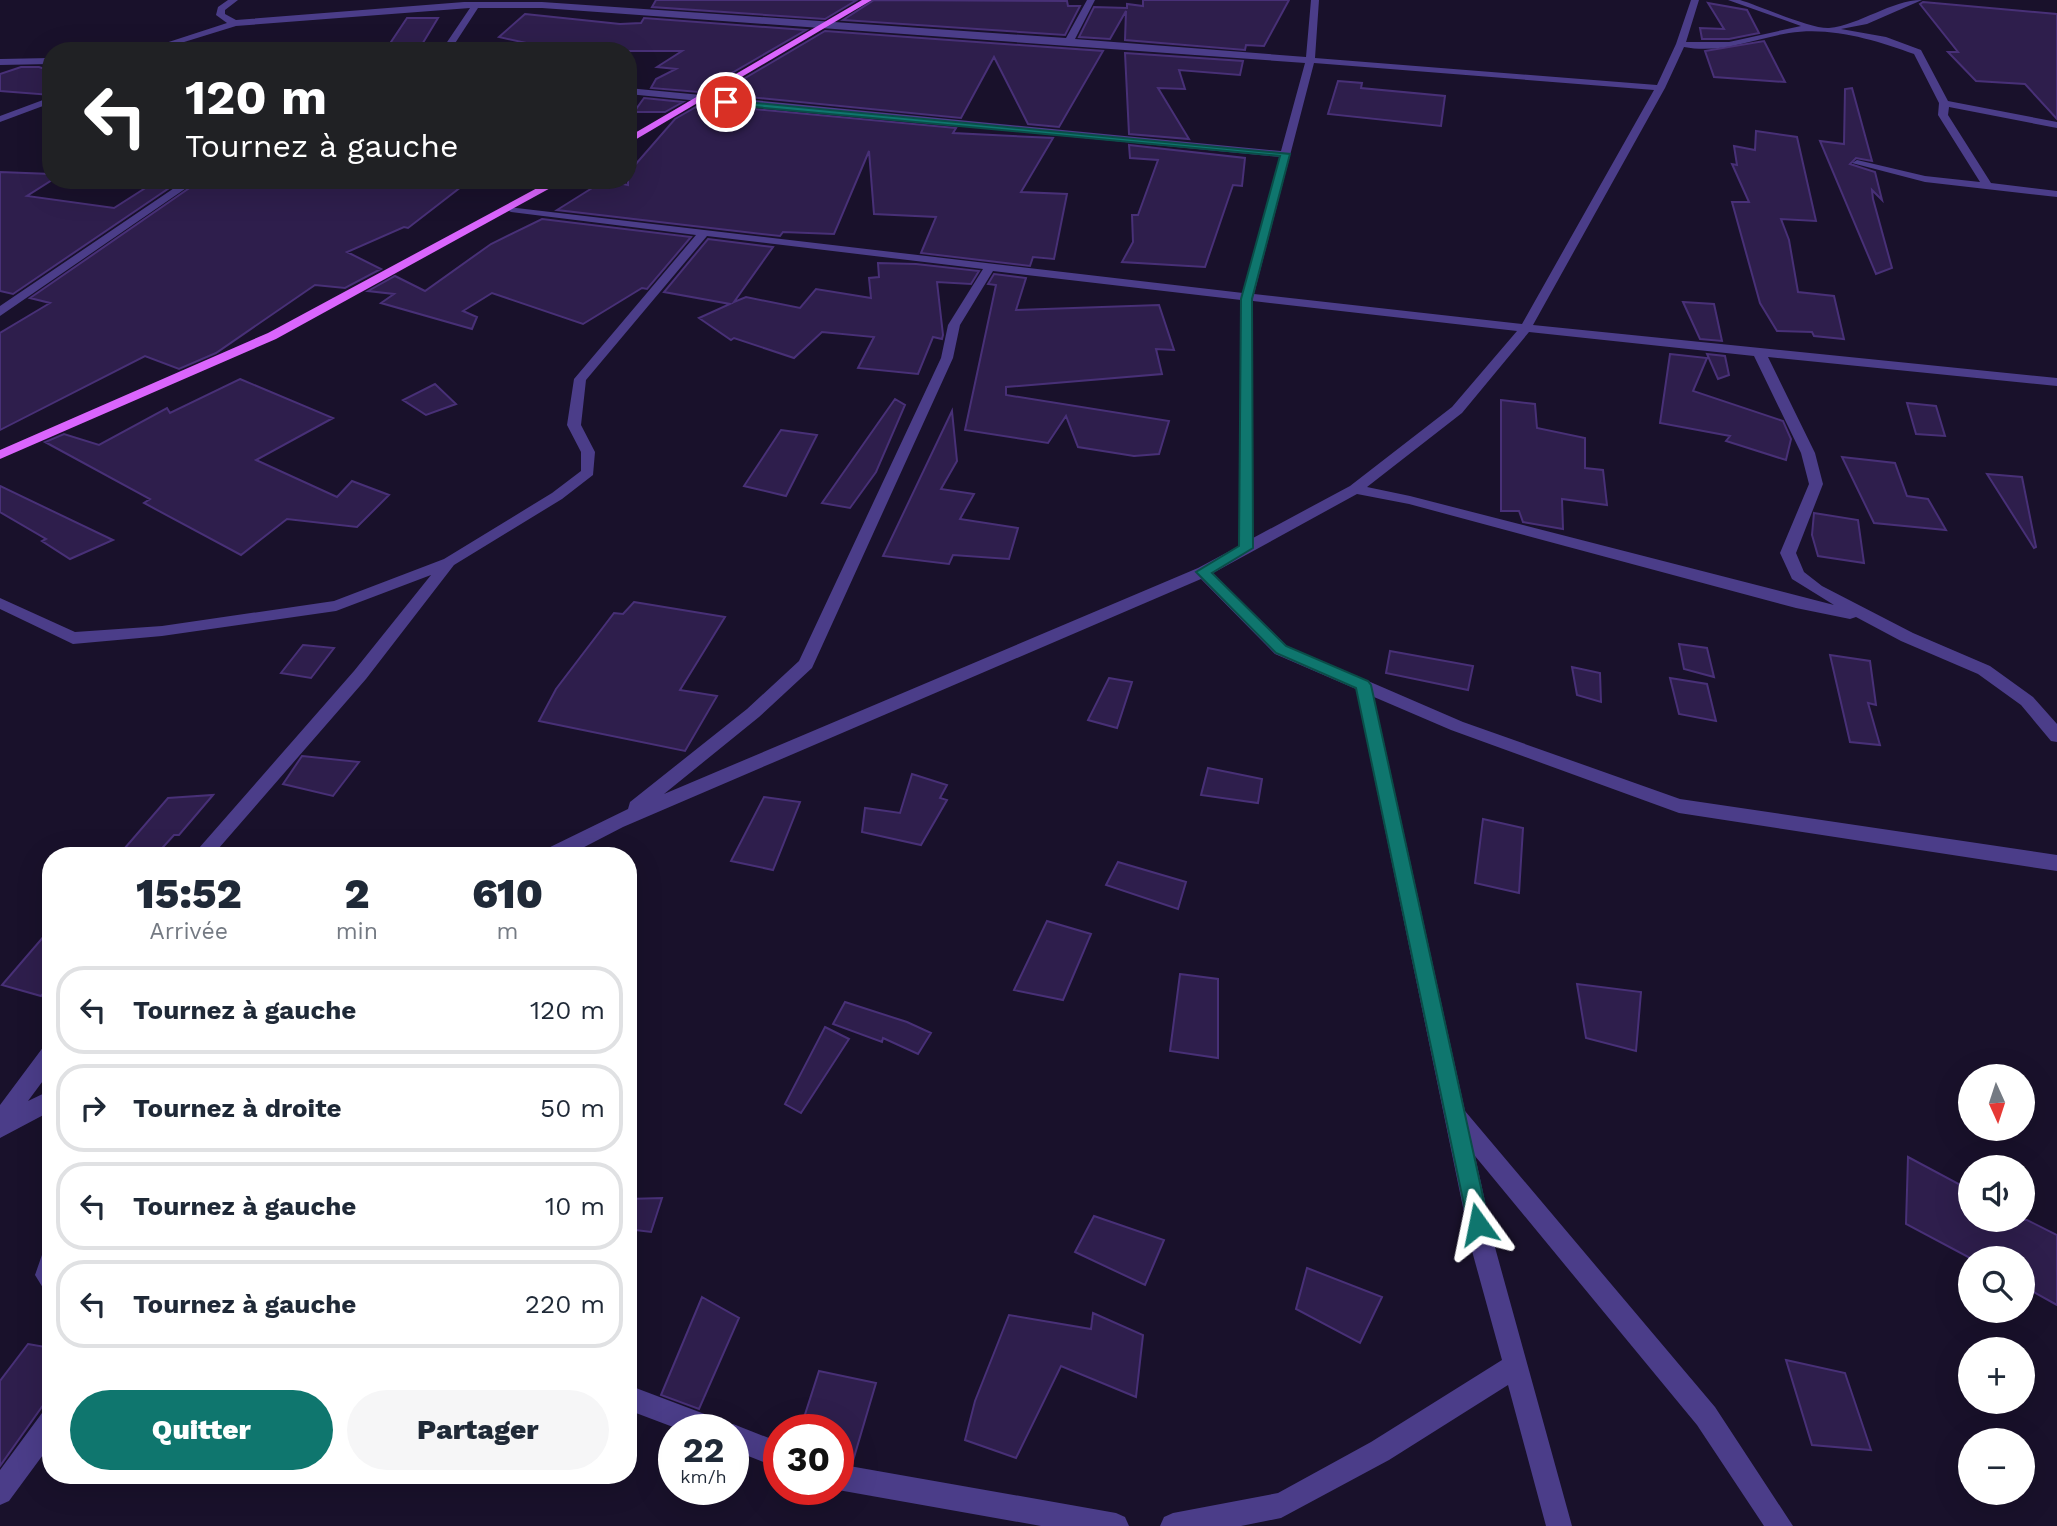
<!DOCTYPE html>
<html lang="fr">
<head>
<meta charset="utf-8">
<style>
	body { margin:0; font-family:"Work Sans",sans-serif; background:#f6f6f7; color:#1f2937; height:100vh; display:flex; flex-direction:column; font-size:26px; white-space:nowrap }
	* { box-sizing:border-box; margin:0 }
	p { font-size:23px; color:#747a83 }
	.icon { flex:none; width:38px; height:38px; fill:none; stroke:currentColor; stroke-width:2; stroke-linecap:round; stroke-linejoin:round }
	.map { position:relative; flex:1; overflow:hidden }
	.side { position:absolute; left:42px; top:847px; width:595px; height:637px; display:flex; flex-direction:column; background:#fff; border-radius:28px; box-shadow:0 7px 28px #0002 }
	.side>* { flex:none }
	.banner { position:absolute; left:42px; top:42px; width:595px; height:147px; border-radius:28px; box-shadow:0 7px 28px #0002; background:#202124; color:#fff; overflow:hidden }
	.needle { width:46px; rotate:177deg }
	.tools { position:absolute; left:1958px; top:1064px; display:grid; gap:14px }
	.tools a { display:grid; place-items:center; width:77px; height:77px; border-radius:50%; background:#fff; box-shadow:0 7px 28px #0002; font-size:35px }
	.speed { position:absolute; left:658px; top:1414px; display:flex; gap:14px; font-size:35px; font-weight:700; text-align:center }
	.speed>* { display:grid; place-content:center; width:91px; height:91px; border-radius:50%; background:#fff; box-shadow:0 7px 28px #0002; line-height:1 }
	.speed small { font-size:18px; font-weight:400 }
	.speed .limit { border:10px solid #d22; background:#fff; color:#111 }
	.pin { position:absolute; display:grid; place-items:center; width:60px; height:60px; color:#fff; margin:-30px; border:4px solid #fff; border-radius:50%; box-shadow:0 2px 7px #0007 }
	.me { position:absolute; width:77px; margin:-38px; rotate:348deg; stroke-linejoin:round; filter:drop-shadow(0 0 5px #0008) }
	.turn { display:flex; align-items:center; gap:24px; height:147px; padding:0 28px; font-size:32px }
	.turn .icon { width:91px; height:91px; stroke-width:2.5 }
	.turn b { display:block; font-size:49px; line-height:60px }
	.eta { display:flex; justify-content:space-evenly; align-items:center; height:119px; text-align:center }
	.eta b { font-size:42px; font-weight:800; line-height:49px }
	.action { display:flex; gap:14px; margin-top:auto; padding:14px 28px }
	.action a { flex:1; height:80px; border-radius:42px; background:#0f766e; color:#fff; font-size:28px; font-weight:800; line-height:80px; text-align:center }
	.action a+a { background:#f6f6f7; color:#1f2937 }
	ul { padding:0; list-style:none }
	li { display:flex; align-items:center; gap:21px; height:88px; margin:0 14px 10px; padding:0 14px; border:4px solid #e0e1e3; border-radius:28px }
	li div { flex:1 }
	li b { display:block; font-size:26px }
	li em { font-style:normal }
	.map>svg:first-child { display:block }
</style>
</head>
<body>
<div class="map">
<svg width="2057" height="1526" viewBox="0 0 2057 1526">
	<rect width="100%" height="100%" fill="#19112b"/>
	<path fill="#2e1e4c" stroke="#483077" stroke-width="2" d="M656 0H857L825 19 652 7Z
		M874 0 1067 1 1068 6H1080L1065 35 843 20Z
		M1143 0H1289L1264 46 1246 45 1245 50 1125 40 1126 11 1110 39 1079 37 1094 7 1127 8V4L1143 6Z
		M1923 2 2057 14V119L2025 84 1976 81 1948 52H1958L1920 4Z
		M1708 3 1747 10 1759 33 1729 39H1702L1700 28 1724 29Z
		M525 14 620 24 641 23 644 18 806 30 699 92 651 88 656 79 676 69 657 67 682 51H563L499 37Z
		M407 18H438L418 51H385Z
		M825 31 1103 51 1059 127 1028 124 994 57 961 118 718 94Z
		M1764 41 1785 82 1714 77 1705 51Z
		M1125 53 1243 61 1240 75 1179 70 1185 89 1158 88 1189 139 1129 134Z
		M21 67H39L51 71V95L0 91V74Z
		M1338 81 1362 83 1361 88 1445 96 1441 126 1328 114Z
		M1852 88 1872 161 1856 158 1850 164 1875 172 1882 200 1872 190 1873 199 1892 268 1876 274 1820 141 1844 144 1845 89Z
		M644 98 683 102 665 112H634Z
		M701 104 956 128 953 133 1053 138 1021 192 1067 194 1054 259 1033 257 1030 266 921 253 936 217 874 214 869 151 834 234 783 232 780 236 557 210 605 180 628 185V165H635L675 119Z
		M1756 131 1797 137 1816 221 1781 219 1789 240 1798 292 1834 296 1844 339 1814 336 1812 332 1777 331 1760 303 1732 202H1749L1732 164 1737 165 1734 146 1755 150Z
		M1129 145 1245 158 1242 186 1233 185 1205 267 1122 262 1133 242 1132 215H1138L1158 160 1130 158Z
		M0 172 51 174 52 180 27 196 114 208 158 180H181L13 294 0 291Z
		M201 180H470L408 228 404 227 347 252 381 269 345 288 315 285 216 353 179 369 145 356 0 430V333L50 303 30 298Z
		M542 219 691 237 647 289 642 288 583 324 492 293 463 311 477 317 472 329 381 303 394 294 368 291 395 276 425 291 491 244Z
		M708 239 773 247 734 302 746 297 800 308 816 289 871 298 869 278 879 277 878 263 916 264 979 271 971 284 937 282 943 335 942 339 933 337 918 374 858 368 874 337 822 332 794 358 734 338 731 340 699 318 730 304 664 292Z
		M994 274 1026 278 1016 310 1159 305 1174 350 1156 349 1162 374 1006 387V395L1169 421 1159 454 1134 456 1078 447 1066 416 1048 443 965 430 996 285 988 284Z
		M1683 302 1714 304 1722 341 1700 339Z
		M1670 354 1707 358 1693 391 1783 421 1791 439 1786 460 1726 441 1730 436 1660 423Z
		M1707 354 1725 356 1729 375 1718 379Z
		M240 379 333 418 256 460 337 497 352 481 389 495 357 527 287 519 241 555 144 503 150 499 45 442 64 434 99 445 167 408 170 413Z
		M435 384 456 404 426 415 403 400Z
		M895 399 905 405 876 472 850 508 822 503Z
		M1501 400 1535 404 1537 428 1585 438V468L1603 470 1607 505 1562 499 1563 529 1523 522 1519 511H1501Z
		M1907 403 1936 406 1945 436 1916 434Z
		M952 411 957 461 941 489 974 494 960 519 1018 528 1009 559 953 555 949 564 883 556Z
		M781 430 817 435 786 496 744 486Z
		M1842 457 1895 463 1907 496 1928 499 1946 530 1874 523Z
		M1987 474 2022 477 2036 547 2034 548Z
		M0 486 113 540 70 559 42 541 46 539 0 512Z
		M1814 513 1858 520 1864 563 1818 556 1812 535Z
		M634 602 725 617 680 690 717 696 685 751 539 721 556 689 614 613 623 614Z
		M1679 644 1707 648 1714 677 1684 669Z
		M303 645 334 648 311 678 281 673Z
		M1390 651 1473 666 1468 690 1386 673Z
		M1830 655 1870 661 1876 705 1868 703 1880 745 1850 742Z
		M1572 667 1600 673 1601 702 1577 695Z
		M1109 678 1132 682 1117 728 1088 720Z
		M1670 678 1707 684 1716 721 1679 714Z
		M302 756 359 762 333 796 283 784Z
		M1208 768 1262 779 1258 803 1201 795Z
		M912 774 947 785 940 798 947 800 921 845 862 832 865 808 900 813Z
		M213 795 179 835H174L155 856H118L168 798Z
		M764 797 800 802 773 870 731 861Z
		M1483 819 1523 828 1519 893 1475 883Z
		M1118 862 1186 882 1178 909 1106 885Z
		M1047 921 1091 934 1063 1000 1014 990Z
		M51 928V985L41 996 2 985Z
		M1180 974 1218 979V1058L1170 1051Z
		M1577 984 1641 992 1636 1051 1586 1038Z
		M845 1002 907 1022 931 1033 918 1054 883 1038 882 1042 833 1024Z
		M825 1027 849 1039 801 1113 785 1104Z
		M1908 1157 1970 1190V1220H2027L2057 1235V1305L2023 1286V1258H1970L1906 1224Z
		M662 1198 651 1232 628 1229V1199Z
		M1094 1216 1164 1240 1145 1285 1075 1252Z
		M1307 1268 1382 1297 1360 1343 1296 1309Z
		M702 1297 739 1318 699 1409 661 1395Z
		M1093 1313 1143 1335 1136 1397 1061 1366 1016 1458 965 1440 975 1401 1009 1315 1091 1329Z
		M28 1344 51 1348V1394L0 1466V1381Z
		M1786 1360 1845 1373 1871 1450 1812 1445Z
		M819 1371 876 1383 852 1464 838 1461V1430H800Z"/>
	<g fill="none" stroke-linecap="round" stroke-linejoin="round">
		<path fill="#4b3d89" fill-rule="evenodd" d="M228 0H238L225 10V14L236 20 464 2H542L1066 38 1087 0H1095L1075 39 1306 57 1311 0H1319L1315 58 1657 85 1676 44 1691 0H1699L1686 42H1729L1801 26 1728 0H1740C1760 6 1811 29 1829 28 1860 25 1891 0 1922 0L1867 24 1841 29 1886 37 1921 50 1948 101 2057 122V128L1949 107 1948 115 1991 183 2057 191V197L1925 182 1852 163 1857 160 1925 176 1980 182 1938 115 1939 103 1914 54C1876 40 1830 26 1789 33 1753 39 1721 54 1684 47L1665 88 1533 325 2057 378V386L1768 357 1815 453 1823 484 1796 553 1804 572 1822 586 1913 633 1990 666 2033 697 2057 724V742L2051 741 2021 705 1978 674 1901 641 1856 617 1850 619 1796 608 1409 504 1357 494 1213 573 1287 646 1463 722 1680 799 2057 855V871L1679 813 1451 730 1374 697 1465 1111 1715 1407 1793 1526H1764L1697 1425 1475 1156 1496 1251 1572 1526H1546L1508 1385 1389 1460 1281 1518 1241 1526H1160L1164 1517 1173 1513 1278 1493 1371 1442 1502 1360 1472 1251 1356 689 1275 654 1201 579 623 827 567 856H540L542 851 628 809 630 802 747 709 799 661 941 358 948 325 983 269 707 236 586 380 581 425 595 452 593 475 562 499 454 565 366 679 212 856H192L354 671 431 575 336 611 162 636 73 644 0 609V598L75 632 162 626 334 601 444 559 552 493 581 471V452L567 425 574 379 696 235 511 212 506 209 507 207 1243 293 1280 157 628 94V88L1281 151 1305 63 542 8H478L450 51H441L470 8 236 26 155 51H141L227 23 216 15 218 7ZM1314 63 1654 90 1522 324 1254 294ZM993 271 1241 300 1239 546 1198 568 664 794 759 717 812 668 953 358 960 325ZM1253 301 1517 331 1452 407 1350 486 1253 538ZM1529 332 1754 356 1801 453 1809 484 1780 553 1792 579 1834 605 1410 496 1367 487 1462 413Z
			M51 58V64L0 65V59Z
			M51 97V103L0 122V116Z
			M186 180H198L0 316V306Z
			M51 1044V1070L28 1101 51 1090V1111L0 1138V1105L44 1046Z
			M51 1248V1292L43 1288 35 1275 43 1252Z
			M628 1385 723 1421 726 1427 733 1424 779 1442V1468L733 1450V1430H681L628 1410Z
			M51 1409V1444L9 1501 0 1505V1470L42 1413Z
			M838 1464 1116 1513 1125 1517 1129 1526H1041L838 1490Z"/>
		<path fill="#da65fd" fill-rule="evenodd" d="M862 0H872L628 144V137Z
			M552 180H565L276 339 0 459V450L268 333Z"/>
	</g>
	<path fill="#0f766e" stroke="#0a4d48" stroke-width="2" d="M726 100 1290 154 1252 299 1253 548 1212 573 1286 646 1368 681 1371 685 1489 1224 1486 1231 1478 1234 1471 1231 1468 1224 1356 688 1276 653 1196 572 1239 546 1241 299 1280 156 723 104Z"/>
</svg>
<div class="tools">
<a><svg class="needle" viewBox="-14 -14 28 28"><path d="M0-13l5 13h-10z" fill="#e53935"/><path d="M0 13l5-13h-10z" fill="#747a83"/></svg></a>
<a><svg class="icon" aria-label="sound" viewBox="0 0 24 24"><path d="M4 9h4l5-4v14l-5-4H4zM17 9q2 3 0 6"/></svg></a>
<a><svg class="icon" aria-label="search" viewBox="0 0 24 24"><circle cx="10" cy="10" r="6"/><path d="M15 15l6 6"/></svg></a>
<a>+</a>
<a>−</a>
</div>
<div class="speed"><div>22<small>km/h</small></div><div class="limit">30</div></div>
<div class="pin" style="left:726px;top:102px;background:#d93025"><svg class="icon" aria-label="arrive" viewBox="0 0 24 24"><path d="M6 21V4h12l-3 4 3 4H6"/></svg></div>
<svg class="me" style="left:1478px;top:1224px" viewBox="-20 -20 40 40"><path d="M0-17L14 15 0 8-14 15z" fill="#0f766e" stroke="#fff" stroke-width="4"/></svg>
<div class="banner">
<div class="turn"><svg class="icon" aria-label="left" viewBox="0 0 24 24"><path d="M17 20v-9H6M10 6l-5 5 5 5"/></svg><div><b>120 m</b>Tournez à gauche</div></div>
</div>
<section class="side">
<div class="eta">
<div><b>15:52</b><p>Arrivée</p></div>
<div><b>2</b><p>min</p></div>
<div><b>610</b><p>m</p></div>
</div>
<ul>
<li><svg class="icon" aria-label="left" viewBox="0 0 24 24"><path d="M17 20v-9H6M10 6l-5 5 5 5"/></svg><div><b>Tournez à gauche</b></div><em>120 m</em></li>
<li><svg class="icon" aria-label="right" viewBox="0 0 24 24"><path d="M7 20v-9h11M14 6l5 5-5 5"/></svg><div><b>Tournez à droite</b></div><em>50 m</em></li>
<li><svg class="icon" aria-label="left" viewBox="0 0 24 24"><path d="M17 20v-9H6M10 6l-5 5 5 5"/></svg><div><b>Tournez à gauche</b></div><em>10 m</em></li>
<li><svg class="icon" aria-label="left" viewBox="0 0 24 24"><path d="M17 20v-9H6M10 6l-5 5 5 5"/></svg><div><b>Tournez à gauche</b></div><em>220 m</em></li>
</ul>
<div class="action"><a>Quitter</a><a>Partager</a></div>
</section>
</div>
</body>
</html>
